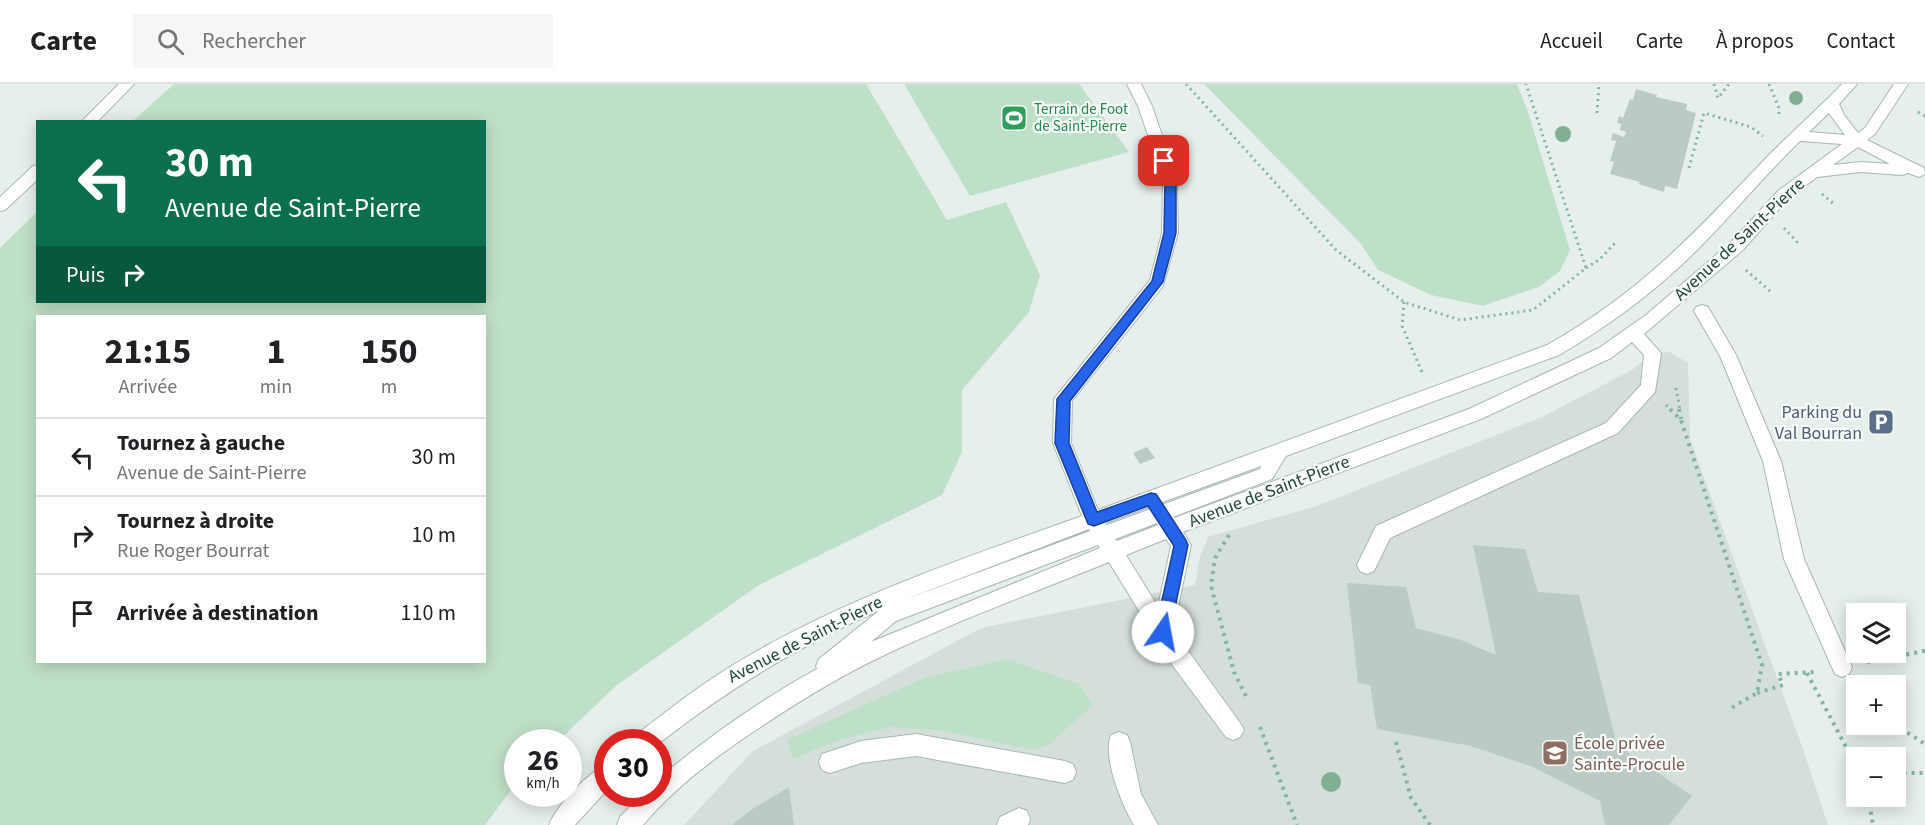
<!DOCTYPE html>
<html lang="fr">
<head>
<meta charset="utf-8">
<style>
	body { margin:0; font-family:"Source Sans 3",sans-serif; background:#f6f6f6; color:#202124; height:100vh; display:flex; flex-direction:column; font-size:22px; white-space:nowrap }
	* { box-sizing:border-box; margin:0 }
	p { font-size:20px; color:#757577 }
	.icon { flex:none; width:33px; height:33px; fill:none; stroke:currentColor; stroke-width:2; stroke-linecap:round; stroke-linejoin:round }
	.map { position:relative; flex:1; overflow:hidden }
	.details { position:absolute; left:36px; top:231px; width:450px; height:348px; display:flex; flex-direction:column; background:#fff; border-radius:0px; box-shadow:0 3px 15px #0003 }
	.details>* { flex:none }
	.banner { position:absolute; left:36px; top:36px; width:450px; height:183px; border-radius:0px; box-shadow:0 3px 15px #0003; background:#0b6e4f; color:#fff; overflow:hidden }
	.tools { position:absolute; left:1846px; top:519px; display:grid; gap:12px }
	.tools a { display:grid; place-items:center; width:60px; height:60px; border-radius:0px; background:#fff; box-shadow:0 3px 15px #0003; font-size:30px }
	.speed { position:absolute; left:504px; top:645px; display:flex; gap:12px; font-size:30px; font-weight:700; text-align:center }
	.speed>* { display:grid; place-content:center; width:78px; height:78px; border-radius:50%; background:#fff; box-shadow:0 3px 15px #0003; line-height:1 }
	.speed small { font-size:15px; font-weight:400 }
	.speed .limit { border:9px solid #d22; background:#fff; color:#111 }
	.pin { position:absolute; display:grid; place-items:center; width:51px; height:51px; color:#fff; margin:-26px; border-radius:12px; box-shadow:0 3px 9px #0006 }
	.me { position:absolute; width:66px; margin:-33px; rotate:12deg; stroke-linejoin:round; filter:drop-shadow(0 0 4px #0008) }
	.turn { display:flex; align-items:center; gap:21px; height:126px; padding:0 30px; font-size:27px }
	.turn .icon { width:78px; height:78px; stroke-width:2.5 }
	.turn b { display:block; font-size:42px; line-height:51px }
	.then { display:flex; align-items:center; height:57px; padding:0 30px; background:#0003; gap:12px; font-size:22px }
	.eta { display:flex; justify-content:space-evenly; align-items:center; height:102px; text-align:center }
	.eta b { font-size:36px; font-weight:700; line-height:42px }
	ul { padding:0; list-style:none }
	li { display:flex; align-items:center; gap:18px; height:78px; padding:0 30px; border-top:2px solid #e0e0e0 }
	li div { flex:1 }
	li b { display:block; font-size:22px }
	li em { font-style:normal }
	header { display:flex; align-items:center; gap:36px; box-sizing:border-box; height:84px; padding:0 30px; background:#fff; border-bottom:2px solid #e0e0e0 }
	header strong { font-size:28px }
	nav { display:flex; gap:33px; margin-inline-start:auto; font-size:21px }
	.search { width:420px; height:54px; background:#f6f6f6; display:flex; align-items:center; gap:15px; box-sizing:border-box; padding:0 21px; border-radius:0px; color:#757577; font-size:22px }
	.map>svg:first-child { display:block }
</style>
</head>
<body>
<header>
<strong>Carte</strong>
<div class="search"><svg class="icon" aria-label="search" viewBox="0 0 24 24"><circle cx="10" cy="10" r="6"/><path d="M15 15l6 6"/></svg>Rechercher</div>
<nav><a>Accueil</a><a>Carte</a><a>À propos</a><a>Contact</a></nav>
</header>
<div class="map">
<svg width="1925" height="741" viewBox="0 0 1925 741">
	<rect width="100%" height="100%" fill="#e6efeb"/>
	<path fill="#d4dfda" d="M1670 268 1688 279 1690 355 1803 665 1828 741H684L753 667 981 544 1195 501 1200 472 1208 453 1317 422 1542 333 1632 286 1653 269Z"/>
	<path fill="#bfe0c8" fill-rule="evenodd" d="M174 0H866L947 136 1006 118 1040 191 1029 228 962 306V368L942 411 759 501 617 601 557 658H518L517 698 485 741H0V164L37 128 38 218H484V38L133 37ZM484 232V578H38V232Z
		M904 0H1079L1129 68 970 112Z
		M1204 0H1517L1528 28 1570 166 1560 187 1539 203 1483 222 1431 211 1378 186 1361 160Z
		M1007 575 1079 600 1093 621 1048 661 1033 666 944 647 891 643 839 656 793 675 787 656 924 594Z"/>
	<path fill="#bbcac4" d="M1636 5 1657 11 1656 13 1687 20 1686 26 1696 29 1677 105 1665 102 1664 108 1639 100 1640 98 1610 90 1614 78 1610 77 1616 57 1611 56 1613 49 1624 53 1626 48 1620 46 1621 40 1617 39 1619 32 1623 34 1630 15 1633 16Z
		M1147 363 1155 374 1140 380 1133 369Z
		M1473 461 1525 465 1538 508 1579 511 1617 661 1692 712 1669 741H1605L1600 717 1533 683 1471 662 1377 645 1370 601 1358 599 1347 499 1406 503 1416 544 1461 556 1496 571Z
		M789 703 794 741H732L754 724Z"/>
	<g fill="none" stroke-linecap="round" stroke-linejoin="round">
		<defs>
			<path id="minor" d="M119 0H134L97 38H81Z
				M1127 0H1141L1152 22 1177 95 1178 149 1163 202 1072 317 1071 359 1098 426 1547 261C1642 208 1697 146 1770 70 1794 46 1819 24 1842 0H1857L1839 20 1844 31 1858 49 1865 44 1894 0H1908L1875 50 1867 56 1924 84 1925 90 1919 93 1908 89 1902 91 1861 88 1817 93 1788 115 1743 166 1644 250 1661 269 1655 308 1618 349 1390 454 1374 487 1367 490 1360 487 1357 481 1376 442 1606 339 1641 301 1644 271 1632 258 1611 274 1481 335 1183 448 1191 461 1173 546 1240 639 1244 646 1240 653 1233 656 1226 653 1173 582 1109 478C1028 511 944 541 866 580 827 600 790 623 753 648 714 674 673 705 643 741H617L620 733 642 710H658V695C708 653 760 616 817 585L816 582 819 575 880 526C800 561 727 606 658 660L634 658 636 651C672 623 706 596 745 574 850 512 967 473 1082 432L1053 359 1054 315 1150 196 1162 149 1163 95 1138 22ZM1829 29 1845 51 1809 48ZM1800 57 1842 60 1778 107 1731 158 1646 231 1599 264 1469 325 1174 434 1173 433 1272 395 1286 372 1559 271C1612 240 1659 205 1702 161 1735 127 1766 90 1800 57ZM1858 63 1890 80 1861 78 1833 81ZM1261 382 1260 385 1107 441 1105 439ZM1157 439 1158 441 1117 457 1115 455ZM1089 445 1090 447 901 517ZM1166 455 1171 462 1158 523 1126 471ZM1098 461 1100 464 871 558 896 537Z
				M38 81V95L5 126 0 127V113L33 82Z
				M1702 221 1708 223 1736 271 1781 377 1804 475 1852 583 1849 590 1842 593 1835 590 1784 475 1763 377 1720 272 1694 227 1696 223Z
				M1119 648 1127 651 1130 658 1141 710 1158 741H1134C1122 721 1102 673 1111 651Z
				M916 650 1065 677 1073 680 1076 688 1073 696 1065 699 916 672 861 679 830 689 822 686 819 678 822 670 861 657Z
				M608 680V705L575 741H549C557 721 588 688 608 680Z
				M1019 724 1027 727 1030 735 1028 741H997L1000 733Z"/>
		</defs>
		<use href="#minor" stroke="#a8b8b2" stroke-width="2"/>
		<path stroke="#86b3a5" stroke-width="3" stroke-dasharray="2 4" stroke-linecap="butt" d="M1186 0 1336 166 1404 218 1460 236 1533 226 1586 184 1526 0
			M1714 0 1718 14 1729 0
			M1769 0 1779 24V30
			M1918 28 1925 32
			M1597 29 1599 0
			M1689 84 1704 29 1751 43 1763 52
			M1822 110 1835 121
			M1784 144 1798 159
			M1586 184 1600 175 1617 157
			M1746 186 1772 209
			M1404 218 1402 242 1422 288
			M1676 304 1680 326
			M1666 321 1671 326"/>
		<path stroke="#86b3a5" stroke-width="4" stroke-dasharray="3 5" stroke-linecap="butt" d="M1670 325 1681 336 1762 581 1757 609 1728 626
			M1679 325 1681 335
			M1229 451 1215 474 1211 502 1234 588 1246 612
			M1867 578 1925 567
			M1807 589 1857 684
			M1757 609 1783 601 1778 590 1815 588
			M1894 640 1925 660
			M1260 643 1297 741
			M1396 658 1411 714 1430 741
			M1896 692 1906 689H1925
			M1868 712 1873 741"/>
		<use href="#minor" fill="#fff" fill-rule="evenodd"/>
	</g>
	<g fill="#80af93">
		<circle cx="1796" cy="14" r="7"/>
		<circle cx="1563" cy="50" r="8"/>
		<circle cx="1331" cy="698" r="10"/>
	</g>
	<path fill="#2563eb" stroke="#184099" stroke-width="1.5" d="M1164 73 1169 77 1176 95V149L1163 198 1070 317 1069 359 1097 428 1151 409 1156 410 1186 456 1188 461 1170 548 1168 553 1163 555 1157 553 1155 548 1174 462 1148 422 1094 442 1088 440 1055 359 1057 315 1152 197 1164 149 1165 95 1158 77Z"/>
	<defs>
		<symbol id="stadium-square" viewBox="-11 -11 22 22"><rect x="-9" y="-9" width="18" height="18" rx="4" fill="#2e9e5b" stroke="#f7fbf9"/><path d="M0-5a6.5 5 0 1 0 0 10a6.5 5 0 1 0 0-10ZM-3.5-1.8h7v3.6h-7Z" fill="#fff"/></symbol>
		<symbol id="parking-square" viewBox="-11 -11 22 22"><rect x="-9" y="-9" width="18" height="18" rx="4" fill="#5c6f8a" stroke="#f7fbf9"/><path d="M-3.5-5.5H1a3.5 3.5 0 0 1 0 7H-1V5.5H-3.5ZM-1-3.4V-.6H.8a1.4 1.4 0 0 0 0-2.8Z" fill="#fff"/></symbol>
		<symbol id="school-square" viewBox="-11 -11 22 22"><rect x="-9" y="-9" width="18" height="18" rx="4" fill="#8d6e63" stroke="#f7fbf9"/><path d="M0-5L7-2L0 1L-7-2ZM-4 1L0 2.5L4 1V4Q0 6-4 4Z" fill="#fff"/></symbol>
	</defs>
	<g fill-rule="evenodd">
		<use href="#stadium-square" x="999" y="19" width="30" height="30"/>
		<use href="#parking-square" x="1866" y="323" width="30" height="30"/>
		<use href="#school-square" x="1540" y="654" width="30" height="30"/>
	</g>
	<g text-anchor="middle" stroke-width="4.5" stroke-linejoin="round" paint-order="stroke">
		<g font-size="15" fill="#27864d" stroke="#f7fbf9" text-anchor="start">
			<text x="1034" y="30">Terrain de Foot<tspan x="1034" dy="17">de Saint-Pierre</tspan></text>
		</g>
		<g font-size="18" fill="#24423a" stroke="#f7fbf9">
			<text transform="translate(1739 155) rotate(-43)" y="6">Avenue de Saint-Pierre</text>
			<text transform="translate(1269 407) rotate(-21)" y="6">Avenue de Saint-Pierre</text>
			<text transform="translate(805 555) rotate(-27)" y="6">Avenue de Saint-Pierre</text>
		</g>
		<g font-size="18" fill="#4e5e75" stroke="#f7fbf9" text-anchor="end">
			<text x="1862" y="334">Parking du<tspan x="1862" dy="21">Val Bourran</tspan></text>
		</g>
		<g font-size="18" fill="#785e54" stroke="#f7fbf9" text-anchor="start">
			<text x="1574" y="665">École privée<tspan x="1574" dy="21">Sainte-Procule</tspan></text>
		</g>
	</g>
</svg>
<div class="tools">
<a><svg class="icon" aria-label="layers" viewBox="0 0 24 24"><path d="M12 4l9 5-9 5-9-5zM3 14l9 5 9-5"/></svg></a>
<a>+</a>
<a>−</a>
</div>
<div class="speed"><div>26<small>km/h</small></div><div class="limit">30</div></div>
<div class="pin" style="left:1164px;top:77px;background:#d93025"><svg class="icon" aria-label="arrive" viewBox="0 0 24 24"><path d="M6 21V4h12l-3 4 3 4H6"/></svg></div>
<svg class="me" style="left:1163px;top:548px" viewBox="-20 -20 40 40"><circle r="19" fill="#fff"/><path d="M0-13L10 11 0 6-10 11z" fill="#2563eb"/></svg>
<div class="banner">
<div class="turn"><svg class="icon" aria-label="left" viewBox="0 0 24 24"><path d="M17 20v-9H6M10 6l-5 5 5 5"/></svg><div><b>30 m</b>Avenue de Saint-Pierre</div></div>
<div class="then">Puis<svg class="icon" aria-label="right" viewBox="0 0 24 24"><path d="M7 20v-9h11M14 6l5 5-5 5"/></svg></div>
</div>
<section class="details">
<div class="eta">
<div><b>21:15</b><p>Arrivée</p></div>
<div><b>1</b><p>min</p></div>
<div><b>150</b><p>m</p></div>
</div>
<ul>
<li><svg class="icon" aria-label="left" viewBox="0 0 24 24"><path d="M17 20v-9H6M10 6l-5 5 5 5"/></svg><div><b>Tournez à gauche</b><p>Avenue de Saint-Pierre</p></div><em>30 m</em></li>
<li><svg class="icon" aria-label="right" viewBox="0 0 24 24"><path d="M7 20v-9h11M14 6l5 5-5 5"/></svg><div><b>Tournez à droite</b><p>Rue Roger Bourrat</p></div><em>10 m</em></li>
<li><svg class="icon" aria-label="arrive" viewBox="0 0 24 24"><path d="M6 21V4h12l-3 4 3 4H6"/></svg><div><b>Arrivée à destination</b></div><em>110 m</em></li>
</ul>
</section>
</div>
</body>
</html>
